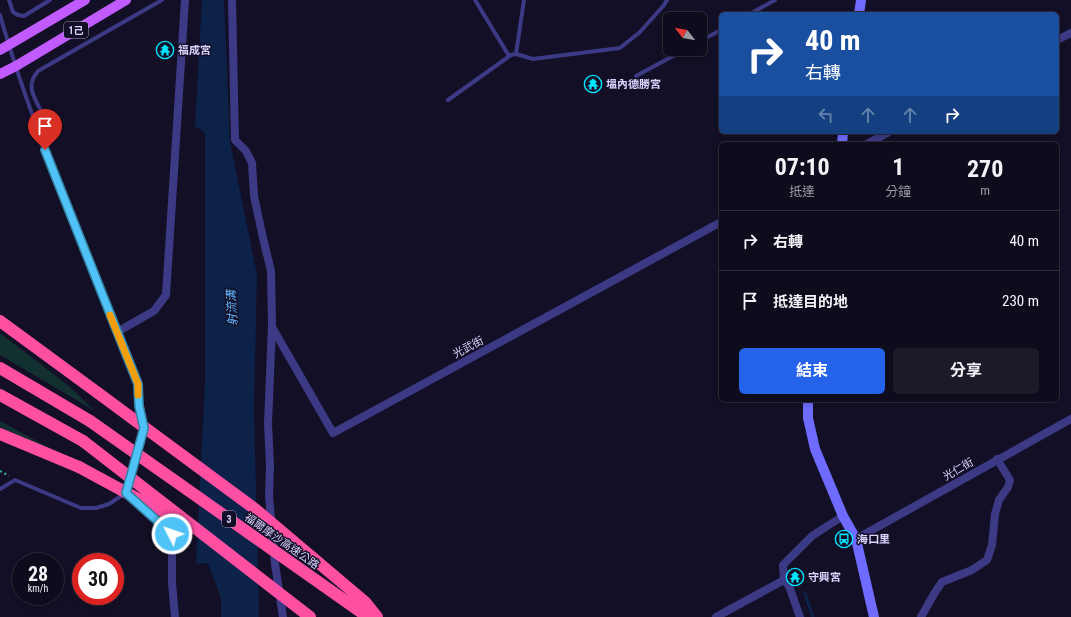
<!DOCTYPE html>
<html lang="zh-TW">
<head>
<meta charset="utf-8">
<style>
	body { margin:0; font-family:"Roboto Condensed","Noto Sans TC",sans-serif; background:#1c1929; color:#f1f3f6; height:100vh; display:flex; flex-direction:column; font-size:15px; white-space:nowrap }
	* { box-sizing:border-box; margin:0 }
	p { font-size:13px; color:#9b9ba3 }
	.icon { flex:none; width:22px; height:22px; fill:none; stroke:currentColor; stroke-width:2; stroke-linecap:round; stroke-linejoin:round }
	.map { position:relative; flex:1; overflow:hidden }
	.drawer { position:absolute; left:719px; top:142px; width:340px; height:260px; display:flex; flex-direction:column; background:#0e0b1c; border-radius:6px; box-shadow:0 2px 6px #0003,0 0 0 1px #2e2b3b }
	.drawer>* { flex:none }
	.top-card { position:absolute; left:719px; top:12px; width:340px; height:122px; border-radius:6px; box-shadow:0 2px 6px #0003,0 0 0 1px #2e2b3b; background:#1a4fa0; color:#fff; overflow:hidden }
	.needle { width:26px; rotate:301deg }
	.buttons { position:absolute; left:663px; top:12px; display:grid; gap:8px }
	.buttons a { display:grid; place-items:center; width:44px; height:44px; border-radius:6px; background:#0e0b1c; box-shadow:0 2px 6px #0003,0 0 0 1px #2e2b3b; font-size:20px }
	.speed { position:absolute; left:12px; top:553px; display:flex; gap:8px; font-size:20px; font-weight:700; text-align:center }
	.speed>* { display:grid; place-content:center; width:52px; height:52px; border-radius:50%; background:#0e0b1c; box-shadow:0 2px 6px #0003,0 0 0 1px #2e2b3b; line-height:1 }
	.speed small { font-size:10px; font-weight:400 }
	.speed .limit { border:6px solid #d22; background:#fff; color:#111 }
	.pin { position:absolute; display:grid; place-items:center; width:34px; height:34px; color:#fff; margin:-41px -17px; border-radius:50% 50% 50% 0; rotate:-45deg; box-shadow:0 0 4px #0007 }
	.pin .icon { rotate:45deg }
	.me { position:absolute; width:44px; margin:-22px; rotate:311deg; stroke-linejoin:round; filter:drop-shadow(0 0 3px #0008) }
	.turn { display:flex; align-items:center; gap:14px; height:84px; padding:0 20px; font-size:18px }
	.turn .icon { width:52px; height:52px; stroke-width:2.5 }
	.turn b { display:block; font-size:28px; line-height:34px }
	.lanes { display:flex; align-items:center; height:38px; padding:0 20px; background:#0003; justify-content:center; gap:20px; direction:ltr }
	.lanes .off { opacity:.35 }
	.eta { display:flex; justify-content:space-evenly; align-items:center; height:68px; text-align:center }
	.eta b { font-size:24px; font-weight:700; line-height:28px }
	.button { display:flex; gap:8px; margin-top:auto; padding:8px 20px }
	.button a { flex:1; height:46px; border-radius:6px; background:#2563eb; color:#fff; font-size:16px; font-weight:700; line-height:46px; text-align:center }
	.button a+a { background:#1c1929; color:#f1f3f6 }
	ul { padding:0; list-style:none }
	li { display:flex; align-items:center; gap:12px; height:60px; padding:0 20px; border-top:1px solid #2e2b3b }
	li div { flex:1 }
	li b { display:block; font-size:15px }
	li em { font-style:normal }
	.map>svg:first-child { display:block }
</style>
</head>
<body>
<div class="map">
<svg width="1071" height="617" viewBox="0 0 1071 617">
	<rect width="100%" height="100%" fill="#130f26"/>
	<path fill="#12302f" d="M0 333 69 386 95 411 0 355Z
		M0 421 57 452 0 427Z"/>
	<path fill="#0c2248" d="M202 0H224L230 142 257 275 254 408 259 617H221V598L208 563 196 564 205 382V133L195 126Z"/>
	<g fill="none" stroke-linecap="round" stroke-linejoin="round">
		<path stroke="#0c2248" stroke-width="3" d="M805 594 813 617"/>
		<path stroke="#2fb8b0" stroke-width="2" stroke-dasharray="2 3" stroke-linecap="butt" d="M0 471 9 476"/>
		<path stroke="#3d3a85" stroke-width="4" d="M9 0 13 12 18 15 24 16 50 0
			M475 0 509 56
			M750 14 775 0
			M0 15C31 124 76 227 117 332
			M700 41 721 30
			M516 54 524 0
			M636 76 686 49
			M448 100 511 55 516 54 533 59 620 48 640 32 664 5 667 0
			M39 136 45 132C52 117 25 96 33 79 34 76 36 74 38 71L162 0
			M0 489 15 480 81 508H96L109 504 124 494"/>
		<path stroke="#3d3a85" stroke-width="8" d="M232 0 235 140 246 151 252 163 254 196 263 238 271 271 272 326 268 423 270 466 269 496 275 564 283 617
			M1057 40 1071 33
			M867 144 889 132
			M272 327 333 433 721 222
			M128 495 126 493 144 428 139 406 138 384 117 332 154 311 166 295 185 0
			M139 505 172 534V583L175 617
			M856 539 1071 419
			M716 617 784 580
			M800 617 789 586 784 580 783 565 812 536 843 516
			M921 617 934 594 942 582 972 570 987 560 992 545 995 514 999 500 1008 487 1010 480 997 459"/>
		<path stroke="#6f6bff" stroke-width="10" d="M859 14 861 0
			M842 144 843 132
			M808 400V418L815 449 843 516 856 539 874 617"/>
		<path stroke="#c25bff" stroke-width="10" d="M0 50 85 0
			M0 74 16 66 126 0"/>
		<path stroke="#ff4fa3" stroke-width="12" d="M0 321 98 393
			M0 368 90 421
			M0 395 83 441
			M0 434 79 467"/>
		<path stroke="#ff4fa3" stroke-width="12" d="M98 393 255 509 365 602 377 617
			M90 421 368 617
			M83 441 310 617
			M79 467 140 500 178 524"/>
	</g>
	<g fill="none" stroke-linecap="round" stroke-linejoin="round">
		<defs>
			<path id="route" d="M45 150 138 384 139 406 144 428 126 493 172 534"/>
		</defs>
		<use href="#route" stroke="#337fa1" stroke-width="10"/>
		<use href="#route" stroke="#4fc3f7" stroke-width="7"/>
		<path stroke="#f59e0b" stroke-width="7" d="M110 315 138 384V395"/>
	</g>
	<defs>
		<symbol id="temple-ring" viewBox="-11 -11 22 22"><circle r="9.5" fill="#130f26" stroke="#00e5ff" stroke-width="1.5"/><path d="M0-6L5-2H3V0L6.5 2.5H4V6H1.5V3h-3V6H-4V2.5H-6.5L-3 0V-2H-5Z" fill="#00e5ff"/></symbol>
		<symbol id="bus-ring" viewBox="-11 -11 22 22"><circle r="9.5" fill="#130f26" stroke="#00e5ff" stroke-width="1.5"/><path d="M-5-6H5V4H4V6H2V4H-2V6H-4V4H-5ZM-3.5-4V0h7V-4ZM-3.5 1.2v1.5H-2V1.2ZM2 1.2v1.5H3.5V1.2Z" fill="#00e5ff"/></symbol>
	</defs>
	<g fill-rule="evenodd">
		<use href="#temple-ring" x="155" y="40" width="20" height="20"/>
		<use href="#temple-ring" x="583" y="74" width="20" height="20"/>
		<use href="#bus-ring" x="834" y="529" width="20" height="20"/>
		<use href="#temple-ring" x="785" y="567" width="20" height="20"/>
	</g>
	<g text-anchor="middle" stroke-width="3" stroke-linejoin="round" paint-order="stroke">
		<g fill="#130f26" stroke="#9e99be" stroke-width="1">
			<rect x="64" y="22" width="24" height="16" rx="3"/>
			<rect x="222" y="511" width="14" height="16" rx="3"/>
		</g>
		<g font-size="10" font-weight="bold" fill="#d9d4ff">
			<text x="76" y="34">1己</text>
			<text x="229" y="523">3</text>
		</g>
		<g font-size="11" font-weight="bold" fill="#d9d4ff" stroke="#130f26" text-anchor="start">
			<text x="178" y="54">福成宮</text>
			<text x="606" y="88">塭內德勝宮</text>
			<text x="857" y="543">海口里</text>
			<text x="808" y="581">守興宮</text>
		</g>
		<g font-size="11" fill="#d9d4ff" stroke="#130f26">
			<text transform="translate(468 347) rotate(-28)" y="4">光武街</text>
			<text transform="translate(958 469) rotate(-30)" y="4">光仁街</text>
			<text transform="translate(282 541) rotate(35)" y="4">福爾摩沙高速公路</text>
		</g>
		<g font-size="12" font-style="italic" fill="#62b6ff" stroke="#130f26">
			<text transform="translate(232 308) rotate(-93)" y="4">射流溝</text>
		</g>
	</g>
</svg>
<div class="buttons">
<a><svg class="needle" viewBox="-14 -14 28 28"><path d="M0-13l5 13h-10z" fill="#e53935"/><path d="M0 13l5-13h-10z" fill="#9b9ba3"/></svg></a>
</div>
<div class="speed"><div>28<small>km/h</small></div><div class="limit">30</div></div>
<div class="pin" style="left:45px;top:150px;background:#d93025"><svg class="icon" aria-label="arrive" viewBox="0 0 24 24"><path d="M6 21V4h12l-3 4 3 4H6"/></svg></div>
<svg class="me" style="left:172px;top:534px" viewBox="-20 -20 40 40"><circle r="17" fill="#4fc3f7" stroke="#fff" stroke-width="3"/><path d="M0-11L8 9 0 5-8 9z" fill="#fff"/></svg>
<div class="top-card">
<div class="turn"><svg class="icon" aria-label="right" viewBox="0 0 24 24"><path d="M7 20v-9h11M14 6l5 5-5 5"/></svg><div><b>40 m</b>右轉</div></div>
<div class="lanes"><svg class="icon off" aria-label="left" viewBox="0 0 24 24"><path d="M17 20v-9H6M10 6l-5 5 5 5"/></svg><svg class="icon off" aria-label="ahead" viewBox="0 0 24 24"><path d="M12 20V5M6 11l6-6 6 6"/></svg><svg class="icon off" aria-label="ahead" viewBox="0 0 24 24"><path d="M12 20V5M6 11l6-6 6 6"/></svg><svg class="icon" aria-label="right" viewBox="0 0 24 24"><path d="M7 20v-9h11M14 6l5 5-5 5"/></svg></div>
</div>
<section class="drawer">
<div class="eta">
<div><b>07:10</b><p>抵達</p></div>
<div><b>1</b><p>分鐘</p></div>
<div><b>270</b><p>m</p></div>
</div>
<ul>
<li><svg class="icon" aria-label="right" viewBox="0 0 24 24"><path d="M7 20v-9h11M14 6l5 5-5 5"/></svg><div><b>右轉</b></div><em>40 m</em></li>
<li><svg class="icon" aria-label="arrive" viewBox="0 0 24 24"><path d="M6 21V4h12l-3 4 3 4H6"/></svg><div><b>抵達目的地</b></div><em>230 m</em></li>
</ul>
<div class="button"><a>結束</a><a>分享</a></div>
</section>
</div>
</body>
</html>
